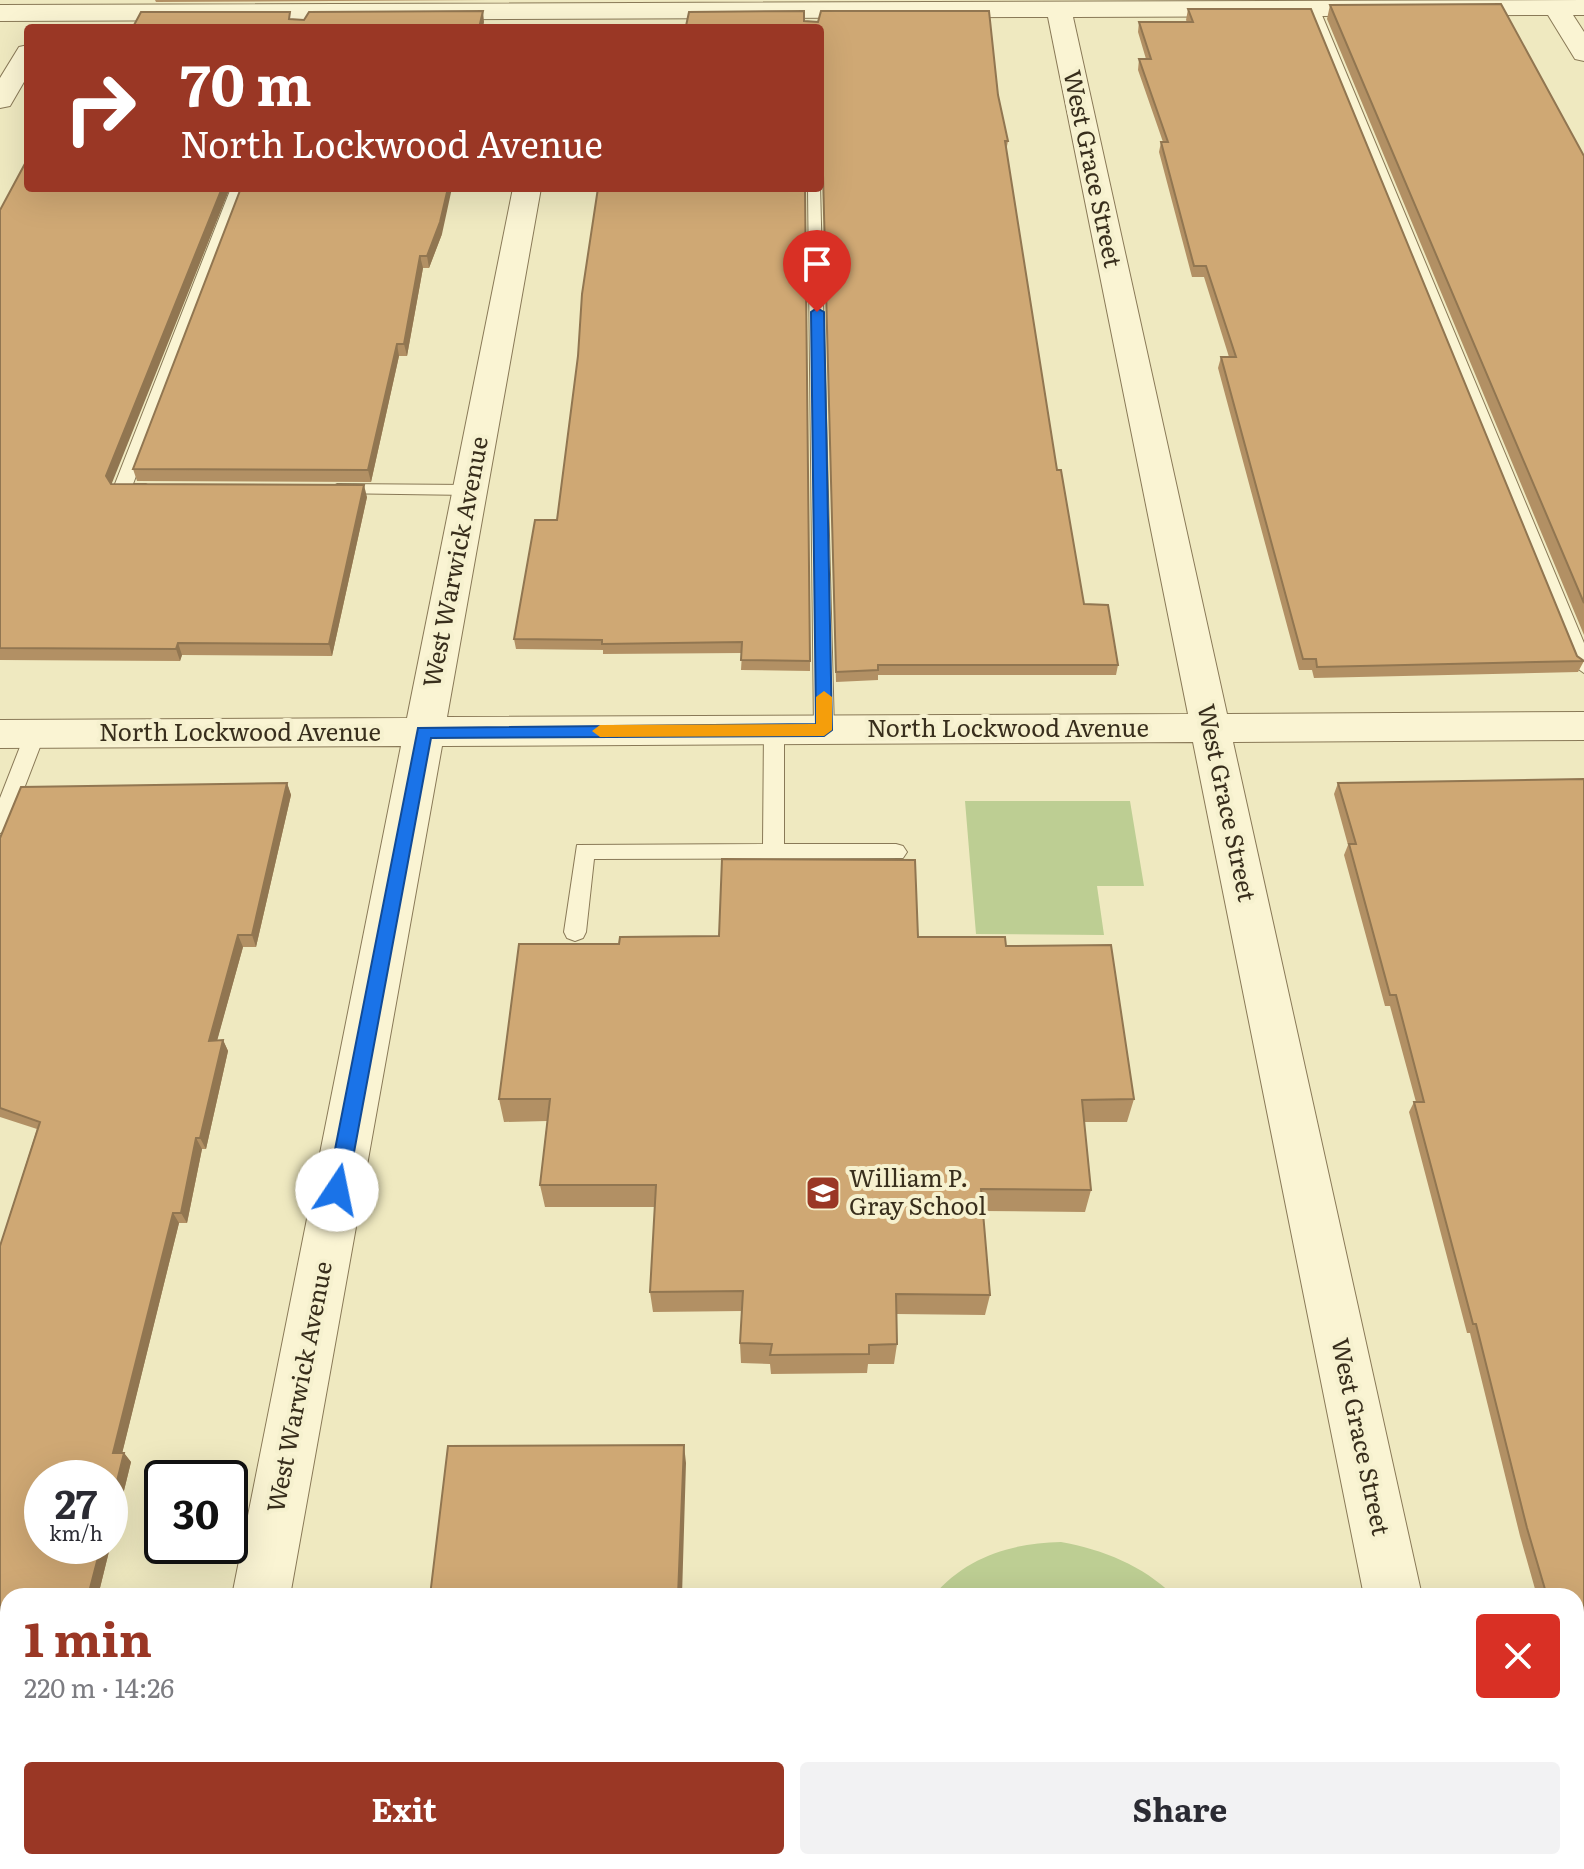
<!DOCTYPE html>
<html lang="en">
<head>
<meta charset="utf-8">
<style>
	body { margin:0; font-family:Literata,serif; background:#f2f2f3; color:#2b2b33; height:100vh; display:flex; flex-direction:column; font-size:30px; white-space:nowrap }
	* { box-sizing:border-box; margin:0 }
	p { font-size:26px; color:#7c7c81 }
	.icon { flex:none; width:44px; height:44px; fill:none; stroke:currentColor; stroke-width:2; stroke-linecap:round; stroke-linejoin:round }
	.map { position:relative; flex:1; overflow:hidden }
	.details { position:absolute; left:0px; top:1588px; width:1584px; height:282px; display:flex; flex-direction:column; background:#fff; border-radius:24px 24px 0 0; box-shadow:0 8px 32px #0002 }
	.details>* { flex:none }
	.top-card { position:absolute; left:24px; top:24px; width:800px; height:168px; border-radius:8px; box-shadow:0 8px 32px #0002; background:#9a3725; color:#fff; overflow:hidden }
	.speed { position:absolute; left:24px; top:1460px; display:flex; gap:16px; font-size:40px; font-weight:700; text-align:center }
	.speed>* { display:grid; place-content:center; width:104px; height:104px; border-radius:50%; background:#fff; box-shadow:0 8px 32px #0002; line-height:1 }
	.speed small { font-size:20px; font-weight:400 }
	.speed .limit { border:4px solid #111; border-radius:12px; background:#fff; color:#111 }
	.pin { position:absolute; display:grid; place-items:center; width:68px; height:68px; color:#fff; margin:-82px -34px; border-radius:50% 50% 50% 0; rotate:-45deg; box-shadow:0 0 8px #0007 }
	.pin .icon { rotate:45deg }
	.me { position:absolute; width:88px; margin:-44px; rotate:11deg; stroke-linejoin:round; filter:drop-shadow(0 0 6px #0008) }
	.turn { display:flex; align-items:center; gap:28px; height:168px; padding:0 24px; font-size:36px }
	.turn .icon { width:104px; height:104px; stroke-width:2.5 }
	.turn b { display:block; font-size:56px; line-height:68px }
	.round { display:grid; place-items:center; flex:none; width:84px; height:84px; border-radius:8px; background:#f2f2f3 }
	.overview { display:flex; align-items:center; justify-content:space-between; height:136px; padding:0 24px }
	h1 { font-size:48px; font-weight:700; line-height:60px; color:#9a3725 }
	.cta { display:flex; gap:16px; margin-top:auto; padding:16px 24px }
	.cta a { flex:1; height:92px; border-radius:8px; background:#9a3725; color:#fff; font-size:32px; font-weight:700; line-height:92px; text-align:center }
	.cta a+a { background:#f2f2f3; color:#2b2b33 }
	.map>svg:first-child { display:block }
</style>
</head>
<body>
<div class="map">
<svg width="1584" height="1869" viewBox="0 0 1584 1869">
	<rect width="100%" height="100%" fill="#efe9c0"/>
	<path fill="#bdce93" d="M965 801H1130L1144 886H1097L1104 935 976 934Z
		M1061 1542C1104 1550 1142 1565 1174 1596H933C966 1557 1011 1543 1061 1542Z
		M970 1862H1185L1178 1869H979Z"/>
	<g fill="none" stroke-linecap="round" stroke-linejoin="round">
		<defs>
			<path id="lane" d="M1309 5 1319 8 1584 643V673L1574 666 1307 8Z
				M820 185 834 730 824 737 814 730 808 188H820Z
				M231 188H245L133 484H146L155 489 146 494 116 493 113 489Z
				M337 484 469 485 478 490 469 495 331 493 328 489Z
				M774 723 784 730V844H896L903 846 907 852 903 858 594 859 586 932 583 938 575 941 567 938 564 932 577 845 763 844 764 730Z
				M35 727 42 729 45 734 10 825 7 831 0 833V798L25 734 28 729Z"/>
			<path id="street" d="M1584 0V15H1573L1584 32V61L1575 59 1548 15 1073 17 1227 714 1584 712V740L1233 742 1422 1596H1364L1193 742 442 746 290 1596H232L401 746 0 748V720L407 718 513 188H541L447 717 1188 714 1048 17 0 21V5Z
				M28 45V75L10 106 0 108V78L19 47Z
				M179 1862H241L240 1869H178Z
				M1418 1862H1480L1482 1869H1420Z"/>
		</defs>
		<use href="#lane" stroke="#897957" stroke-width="2"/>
		<use href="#street" stroke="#897957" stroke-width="2"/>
		<use href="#lane" fill="#faf4d3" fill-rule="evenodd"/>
		<use href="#street" fill="#faf4d3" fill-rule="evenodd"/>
	</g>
	<path fill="#b29064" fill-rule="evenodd" d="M155 0H489L156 2Z
		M1330 5 1584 156V635L1327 19Z
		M1188 9 1577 656 1584 661 1578 672 1314 678 1312 670H1299L1218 368 1221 357H1229L1204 277H1192L1159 152 1161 142H1163L1138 70 1139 59H1146L1138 32 1139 22H1187L1186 20Z
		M804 21 998 95 1008 141 1006 151 1057 470 1084 604 1118 665 1116 675H878V680L836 682 823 185 820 182V28L686 26Z
		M0 210 112 484 367 497 332 656 182 655 180 661 0 660Z
		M442 234 429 268H423L407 356H399L371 482 137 481 133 469Z
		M557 520 810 661V671L741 670 742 653 603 654V650L516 649 514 639Z
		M1584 779V1748L1576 1720V1596H1537L1520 1536 1470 1333H1467L1409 1112 1414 1102H1416L1390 1006H1385L1344 855 1348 845 1334 794 1338 783Z
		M287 783 291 795 256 947H243L217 1040H223L228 1051 206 1149H202L187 1223H179L122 1453H124L131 1462 98 1596H8V1862H37L36 1866 31 1867V1869H0V1246L37 1129 0 1117V838L21 787ZM42 1478H110V1546H42Z
		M918 937 1006 946 1134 1099 1127 1122H1084L1091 1190 1085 1212 983 1211 990 1295 985 1315 896 1314 897 1344 894 1364H868L867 1373 771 1374 770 1364 741 1363 740 1343 742 1311 653 1312 650 1292 655 1207H545L540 1185 547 1121 504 1122 499 1099 619 944Z
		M1584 1749V1790L1576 1760V1754Z
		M1584 1819V1844L1579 1823Z"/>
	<path fill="#917651" d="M483 11 484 22 483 28H479Z
		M222 188H230L110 488 106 476Z
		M448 188H452L442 234 429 268 427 256Z
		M420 256 423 268 407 356 404 344Z
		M397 344 399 356 371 482 368 470Z
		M364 485 367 497 332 656 329 644Z
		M178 643 182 655 180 661 176 649Z
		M287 783 291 795 256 947 252 935Z
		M238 935 243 947 214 1052 209 1041Z
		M223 1040 228 1051 206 1149 200 1138Z
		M196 1138 202 1149 187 1223 181 1213Z
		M173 1213 179 1223 120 1462 113 1453Z
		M684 1445 686 1463 682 1596H678Z
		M124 1453 131 1462 98 1596H88L101 1546H110V1509Z
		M22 1862 31 1867V1869H20Z
		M27 1862H37L36 1866Z"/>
	<path fill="#cfa874" stroke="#917651" stroke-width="2" d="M1501 4 1584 156V603L1330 5Z
		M1188 9H1311L1577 656 1584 661 1317 667 1316 659H1303L1221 357H1236L1206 266H1194L1161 142H1168L1139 59H1151L1139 22H1193Z
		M483 11 479 28H98V27H133L141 12H290L289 19 304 20 309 12Z
		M804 11V21L818 22 821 11H989L998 95 1008 141H1005L1057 470H1061L1084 604 1108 605 1118 665H878V670L836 672 823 175 820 172V28H622L623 25 686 26 689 12Z
		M28 158V188H222L106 476 111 484 364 485 329 644 178 643 176 649 0 648V210Z
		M241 188H448L440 222 427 256H420L404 344H397L368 470 133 469Z
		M598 188H805L810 661 741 660 742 642 602 644V640L514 639 535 520H557L578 356 582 294Z
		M1584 779V1710L1576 1682V1596H1547L1527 1528 1476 1324H1473L1414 1102H1424L1396 995H1390L1349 844H1356L1338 783Z
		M287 783 252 935H238L209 1041 223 1040 200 1138H196L181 1213H173L113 1453H124L110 1509V1478H42V1546H101L88 1596H8V1862H22L20 1869H0V1246L40 1122 0 1108V838L21 787Z
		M722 859 915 860 918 937H1005L1006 946 1111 945 1134 1099 1082 1100 1091 1190 981 1189 990 1295 896 1294 897 1344 869 1345V1354L770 1355 772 1344 740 1343 743 1291 650 1292 656 1185H540L550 1099H499L519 944H619L620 937 719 936Z
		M684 1445 678 1596H430L448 1446Z
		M491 1862H722V1869H490Z"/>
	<path fill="#1a73e8" stroke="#114b97" stroke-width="2" d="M817 308 824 312 832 730 824 736 431 738 347 1190 344 1196 337 1199 330 1196 327 1190 418 728 816 724 811 312Z"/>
	<path fill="#f59e0b" d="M824 691 832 697V730L824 736 600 737 592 731 600 725 816 724V697Z"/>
	<defs>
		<symbol id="school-square" viewBox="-11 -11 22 22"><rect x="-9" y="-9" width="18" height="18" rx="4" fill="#9a3725" stroke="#f6f1cf"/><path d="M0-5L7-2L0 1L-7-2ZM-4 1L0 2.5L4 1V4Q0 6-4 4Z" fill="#fff"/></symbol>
	</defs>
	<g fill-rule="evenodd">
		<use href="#school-square" x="803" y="1173" width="40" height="40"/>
	</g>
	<g text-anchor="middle" stroke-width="8" stroke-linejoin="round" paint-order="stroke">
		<g font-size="24" fill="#382e1c" stroke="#f6f1cf">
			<text transform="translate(1092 169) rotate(78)" y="8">West Grace Street</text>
			<text transform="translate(456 562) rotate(-79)" y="8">West Warwick Avenue</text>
			<text x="1008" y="737">North Lockwood Avenue</text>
			<text x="240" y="741">North Lockwood Avenue</text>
			<text transform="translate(1226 803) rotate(78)" y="8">West Grace Street</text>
			<text transform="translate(300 1387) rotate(-79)" y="8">West Warwick Avenue</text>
			<text transform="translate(1360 1437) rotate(78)" y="8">West Grace Street</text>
		</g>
		<g font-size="24" fill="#382e1c" stroke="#f6f1cf" text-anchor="start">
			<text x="849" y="1187">William P.<tspan x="849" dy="28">Gray School</tspan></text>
		</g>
	</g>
</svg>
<div class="speed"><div>27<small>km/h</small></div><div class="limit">30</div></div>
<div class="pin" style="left:817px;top:312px;background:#d93025"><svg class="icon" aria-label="arrive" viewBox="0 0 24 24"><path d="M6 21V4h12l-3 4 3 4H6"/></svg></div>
<svg class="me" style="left:337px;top:1190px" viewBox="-20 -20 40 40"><circle r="19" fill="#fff"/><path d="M0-13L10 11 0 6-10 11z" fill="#1a73e8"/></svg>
<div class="top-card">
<div class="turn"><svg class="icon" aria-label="right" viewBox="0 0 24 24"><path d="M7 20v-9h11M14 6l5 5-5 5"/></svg><div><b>70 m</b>North Lockwood Avenue</div></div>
</div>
<section class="details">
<div class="overview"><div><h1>1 min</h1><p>220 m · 14:26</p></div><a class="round" style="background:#d93025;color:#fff"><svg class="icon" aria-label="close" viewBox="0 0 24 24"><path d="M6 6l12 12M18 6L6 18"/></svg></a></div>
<div class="cta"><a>Exit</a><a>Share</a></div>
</section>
</div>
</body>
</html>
